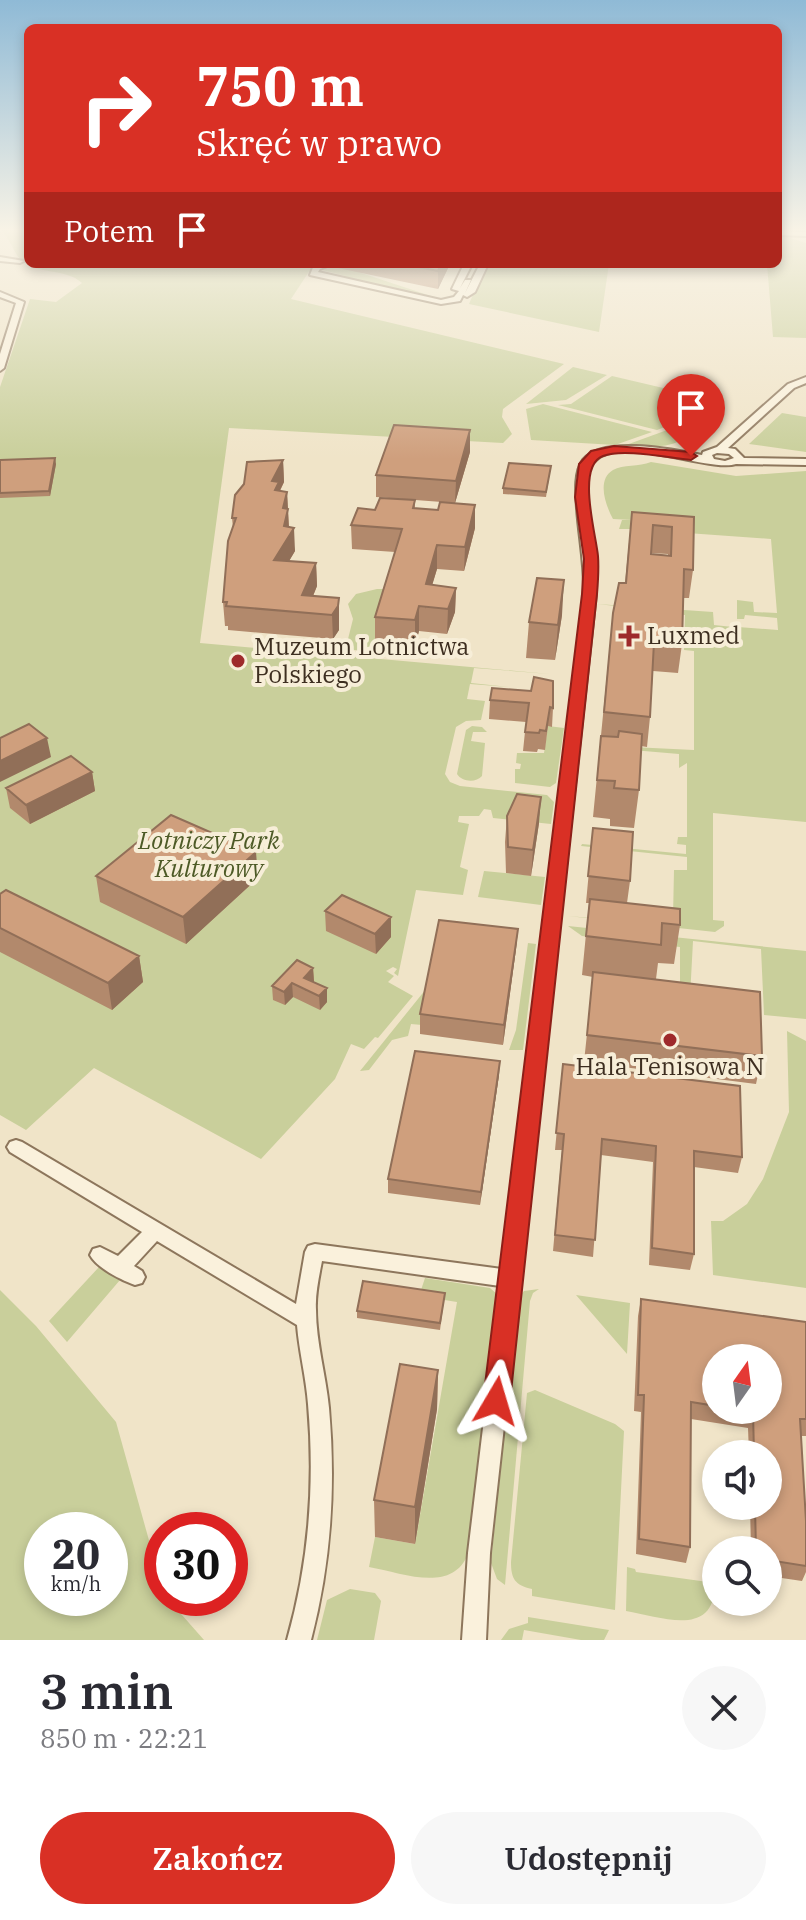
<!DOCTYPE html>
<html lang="pl">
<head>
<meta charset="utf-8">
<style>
	body { margin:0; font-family:"IBM Plex Serif",serif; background:#f7f7f7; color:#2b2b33; height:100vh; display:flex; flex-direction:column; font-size:30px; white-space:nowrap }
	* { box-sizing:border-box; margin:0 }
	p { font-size:26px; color:#7c7c81 }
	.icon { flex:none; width:44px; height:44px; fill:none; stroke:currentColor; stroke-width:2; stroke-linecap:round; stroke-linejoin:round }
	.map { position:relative; height:1640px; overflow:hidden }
	.drawer { display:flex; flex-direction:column; background:#fff; flex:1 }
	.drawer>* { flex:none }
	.hud { position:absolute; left:24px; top:24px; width:758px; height:244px; border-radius:12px; box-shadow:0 4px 12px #0003; background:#d93025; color:#fff; overflow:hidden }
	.needle { width:52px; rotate:14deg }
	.controls { position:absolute; left:702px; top:1344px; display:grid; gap:16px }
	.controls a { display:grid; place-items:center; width:80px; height:80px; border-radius:50%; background:#fff; box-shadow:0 4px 12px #0003; font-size:40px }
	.speed { position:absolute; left:24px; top:1512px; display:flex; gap:16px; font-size:40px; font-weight:700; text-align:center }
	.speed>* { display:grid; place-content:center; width:104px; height:104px; border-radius:50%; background:#fff; box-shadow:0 4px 12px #0003; line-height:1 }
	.speed small { font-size:20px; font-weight:400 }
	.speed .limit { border:12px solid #d22; background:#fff; color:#111 }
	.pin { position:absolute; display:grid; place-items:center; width:68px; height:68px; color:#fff; margin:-82px -34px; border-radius:50% 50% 50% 0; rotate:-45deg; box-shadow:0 0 8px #0007 }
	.pin .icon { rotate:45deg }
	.me { position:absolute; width:88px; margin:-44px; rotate:7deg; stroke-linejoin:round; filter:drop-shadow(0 0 6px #0008) }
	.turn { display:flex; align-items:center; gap:28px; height:168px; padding:0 40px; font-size:36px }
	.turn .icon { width:104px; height:104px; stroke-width:2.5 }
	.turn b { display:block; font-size:56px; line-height:68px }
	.then { display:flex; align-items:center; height:76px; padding:0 40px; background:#0003; gap:16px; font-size:30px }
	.round { display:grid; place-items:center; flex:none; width:84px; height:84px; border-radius:42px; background:#f7f7f7 }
	.head { display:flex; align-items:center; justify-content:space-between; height:136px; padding:0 40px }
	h1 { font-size:48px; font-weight:600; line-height:60px }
	.primary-button { display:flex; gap:16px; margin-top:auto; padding:16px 40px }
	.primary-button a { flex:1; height:92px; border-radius:48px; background:#d93025; color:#fff; font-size:32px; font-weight:600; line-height:92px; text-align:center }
	.primary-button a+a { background:#f7f7f7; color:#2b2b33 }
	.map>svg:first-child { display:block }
</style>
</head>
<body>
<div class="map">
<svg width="806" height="1640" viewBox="0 0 806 1640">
	<rect width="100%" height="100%" fill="#f0e4c8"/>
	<path fill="#c9cf9b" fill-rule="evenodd" d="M1 230H28V264H314L291 299 564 364 503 409 502 417 512 434 503 443 229 428 200 643 550 674 474 668 471 683 509 687 470 684 467 699 485 701 481 720 466 721 456 727 445 774 450 782 460 786 547 795 554 802 551 824 493 818 491 810 484 809 479 816H459L458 822 469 824 460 867 468 870 463 895 416 890 398 976 394 973 397 969 393 967 386 971 394 976 388 982 413 996 378 1038 375 1037 364 1049 351 1044 335 1079 261 1159 94 1068 26 1130 0 1115V387L30 299 56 302 82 283C66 268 37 275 21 260 15 255 9 237 1 230Z
		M778 234 806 243V338L773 337 767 264H778Z
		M334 264 434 297 433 299 341 279 345 276 322 270 329 268 319 270Z
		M486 264H609L599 332 469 304Z
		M573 367 607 375 566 400 526 404Z
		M612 376 723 402V405L657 430 558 405 571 404Z
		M543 404 652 432 615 445 531 440 526 409Z
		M719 410C682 443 678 450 626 445L670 429 687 427 698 418Z
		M782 413 806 417V452L749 444Z
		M651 462 736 476 806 471V822L713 813V920L724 921V926L715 932 568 916 649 923 673 917 674 870H687V857L581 846 582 844 686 854V845L677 844 678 837H687V763L679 768V754L632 750V747L694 750V651L684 650 685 615 616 609V606L597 604 713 612 714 625 733 627 734 622 738 623V627L778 630 777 618 745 615 744 619H737V600L753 602 754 612 777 613 771 539 659 531 632 521 630 529H619L622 520H633L613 519C606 506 596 480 613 470 623 464 639 467 651 462Z
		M377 589H392L372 652 354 650 347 643 353 619 348 604 356 594Z
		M472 726 482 727 487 732H473L471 741 485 743 482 776C476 783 462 782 457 774L466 730Z
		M548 726 564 728 556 783 550 787 515 783V769H520L521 764 516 763 517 753H544Z
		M484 871 545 877 541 905 478 897Z
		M568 926 806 951V1019L764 1015 761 949 693 941 690 997 680 995V947L582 936Z
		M528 943 536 944 523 1050H509L516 1030Z
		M426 989 420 1022 422 1025 411 1024 408 1036 392 1040 369 1070 360 1071Z
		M787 1031 806 1041V1288L713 1275 711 1221H723L747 1204 763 1179 789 1112Z
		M99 1267 120 1280 67 1342 49 1321Z
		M425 1278 490 1288 498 1295 468 1554C452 1594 403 1573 369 1567L375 1537 415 1544 457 1302 419 1296Z
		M539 1289 533 1293 530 1301 505 1585 497 1579 491 1563 517 1299 524 1291Z
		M0 1290 36 1326 116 1422 162 1587V1598H167L204 1640H0ZM42 1530H110V1598H42Z
		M576 1295 630 1303 627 1354Z
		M535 1390 615 1424 624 1431 615 1610 532 1596V1589C515 1585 511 1579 511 1562L527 1393Z
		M627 1567 635 1569 636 1572 715 1583C715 1639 662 1617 626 1611Z
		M350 1589 375 1593 381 1601 374 1640H317L327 1600Z
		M528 1617 609 1630 604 1640H581L524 1630 522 1640H501L509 1629 528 1623Z"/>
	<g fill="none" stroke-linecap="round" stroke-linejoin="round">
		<defs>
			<path id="street" d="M778 231 806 232V236L778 235Z
				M0 257 24 261 20 263 0 261Z
				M320 264H333L320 269 318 272 441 300 454 297 459 291 452 289 464 264H472L460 288 465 280H471L465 293 480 264H488L475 292 467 297 463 295 460 301 441 304 310 275 314 265Z
				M0 292 24 302 4 368 0 371V354L16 303 0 297Z
				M806 377V383L794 388 728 448 735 449 744 458 806 459V465L736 464C706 474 594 421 587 478 582 516 597 555 596 594L490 1553 486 1640H462L468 1553 500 1286 322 1261C319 1277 315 1294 316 1310 316 1343 326 1375 329 1408 336 1487 331 1563 311 1640H287C309 1563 315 1484 308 1404 306 1377 299 1351 297 1325L157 1241 134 1266 142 1271 145 1277 142 1283 135 1285C121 1280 97 1268 90 1255L93 1249 100 1247 118 1256 142 1232 10 1152 7 1147 10 1142 16 1140 22 1142 296 1304 305 1252 308 1246 315 1244 502 1269 584 594C585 565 579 537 577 508 576 494 574 472 583 460 602 435 675 450 702 455L703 452 717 447 788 384ZM717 453 729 454 734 458 725 461 714 459 712 455Z"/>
		</defs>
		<use href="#street" stroke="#8d765c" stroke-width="4"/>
		<use href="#street" fill="#faf1dc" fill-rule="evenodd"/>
	</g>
	<path fill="#b2896c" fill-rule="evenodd" d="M332 264H450L438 289 333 267Z
		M470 452 455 503 376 497V475Z
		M0 460 56 464 50 496 0 498Z
		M283 460 284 482 280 491 287 492 289 527 295 551 289 561 316 563 317 586 313 596 339 622V630L333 639 228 630V626H225L223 602 233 528 232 518Z
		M551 466 546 497 503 494V488Z
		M415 500V508L438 510 475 505V528L464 571 437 569 432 585 456 588 455 612 447 634 419 631 415 646 375 642V617L395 552 352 549 351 525 375 510Z
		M632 512 694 517 693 570 689 598H683L682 644 678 673 653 671 650 717 647 747 641 746 639 790 634 828 610 826V819L593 817 613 613 625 583ZM651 553 668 554V555L651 554Z
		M562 615 555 660 526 658 529 622Z
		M492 688 553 708 552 727 548 726 545 750 538 749 537 752 523 751 526 722 489 719 490 700Z
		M92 772 95 791 30 824 10 808 6 788Z
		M507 816 539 823 531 876 506 873 505 842Z
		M593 828 630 881 627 903 680 925 674 964 658 963 656 979 762 1056 756 1084 584 1062 593 977 582 975 589 903H586Z
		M96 876 258 878 186 944 100 902Z
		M0 894 139 956 143 982 112 1010 0 952Z
		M325 911 391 937 376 954 326 931Z
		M518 929 516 949 503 1045 420 1034V1014Z
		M313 968 314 982 327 988V1002L320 1010 293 997 285 1005 273 1000 272 986Z
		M563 1064 742 1157 738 1173 694 1167V1254L690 1270 649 1265 653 1162 601 1155 593 1257 553 1251 562 1150H555Z
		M499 1075 480 1205 388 1193V1179Z
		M445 1293 440 1330 357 1318V1311Z
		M641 1299 806 1322V1436H801L806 1521V1572L802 1581 768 1576V1550H751L750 1506H768V1454H749L748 1428 691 1419 690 1547 686 1563 636 1554 641 1412 634 1411 638 1316ZM716 1358 768 1410H716Z
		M438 1370 437 1409 415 1544 375 1537 374 1500Z"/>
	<path fill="#916f58" d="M441 264H450L438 289V271Z
		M470 430V452L455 503 456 481Z
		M55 458 56 464 50 496 49 491Z
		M283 460 284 482 280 490 281 504 272 481Z
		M287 492 289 531 294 528 295 551 276 583 274 560 283 508Z
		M475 505V528L464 571 465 547Z
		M437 545V569L425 609 426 584Z
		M316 563 317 586 306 613 302 595Z
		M564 580 562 615 555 660 558 625Z
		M456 588 455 612 447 634 448 609Z
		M339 598V630L333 639 332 615Z
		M419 606V631L415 646V620Z
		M47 738 51 757 0 782V761Z
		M92 772 95 791 30 824 26 805Z
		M541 797 539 823 531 876 533 850Z
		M256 852 258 878 186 944 183 917Z
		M391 917V937L376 954 375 934Z
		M518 929 516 949 503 1045 504 1025Z
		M139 956 143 982 112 1010 108 983Z
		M313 968 314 982 305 991 304 978Z
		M292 983 293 997 285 1005 284 992Z
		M327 988V1002L320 1010 319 996Z
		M500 1061 499 1075 480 1205 481 1192Z
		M438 1370 437 1409 415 1544V1507Z"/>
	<path fill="#cf9f7d" stroke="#916f58" stroke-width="2" fill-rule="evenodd" d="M404 264H441L438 271Z
		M394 425 470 430 456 481 376 475Z
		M55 458 49 491 0 493V460Z
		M283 460 272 481 279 482 275 490 287 492 283 508 288 509 284 526 294 528 274 560 316 563 302 595 339 598 338 606 332 615 226 606 227 602H223L228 541 236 518H232L235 495 244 484 247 462Z
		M509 463 551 466 546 492 503 488Z
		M380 498 415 500 413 508 438 510 440 502 475 505 465 547 437 545 426 584 456 588 448 609 419 606 415 620 375 617 402 529 351 525 358 508 375 510Z
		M632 512 694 517 693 570 684 569 682 644 654 642 650 717 604 712 613 613 619 583H626ZM653 525 672 527 671 556 651 554Z
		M537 578 564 580 558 625 529 622Z
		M534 677 553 681V708L550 707 546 731 540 730 539 733 525 732 529 703 490 700 492 688 531 691Z
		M29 724 47 738 0 761V738Z
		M619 731 642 734 639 790 614 788 615 781 597 780 601 736 618 737Z
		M71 756 92 772 26 805 6 788Z
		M517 794 541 797 533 850 508 847 507 816Z
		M171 815 256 852 183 917 96 876Z
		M593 828 633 832 630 881 588 876Z
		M6 890 139 956 108 983 0 928V894Z
		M342 895 391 917 375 934 325 911Z
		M590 899 680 909V925L662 923 661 945 586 936Z
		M439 920 518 929 504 1025 420 1014Z
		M297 960 313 968 304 978 327 988 319 996 292 983 284 992 272 986Z
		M593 972 760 992 762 1056 587 1035Z
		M415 1051 500 1061 481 1192 388 1179Z
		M563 1064 740 1086 742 1157 694 1151V1254L652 1248 656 1146 602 1139 595 1240 555 1235 564 1134 556 1133Z
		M363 1281 445 1293 440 1323 357 1311Z
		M641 1299 806 1322V1419H800L806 1521V1566L768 1560V1550H756L755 1506H768V1454H754L753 1412 741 1410H768V1358H716V1406L691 1402 690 1547 639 1539 644 1395H638Z
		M400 1364 438 1370 415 1507 374 1500Z"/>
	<linearGradient id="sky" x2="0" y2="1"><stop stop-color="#8fbad6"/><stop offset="0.5" stop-color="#f8f3e6"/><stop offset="1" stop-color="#f8f3e6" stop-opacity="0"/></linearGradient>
	<rect width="806" height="459" fill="url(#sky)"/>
	<path fill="#d93025" stroke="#8d1f18" stroke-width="2" d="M614 446 691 452 697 456 691 460C668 458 624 448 603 456 576 466 596 534 598 556 599 569 598 582 597 594L510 1401 506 1410 496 1413 487 1410 483 1401 582 594 584 559 575 497 579 464 591 451Z"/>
	<g fill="#9e2a2b" stroke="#f7eed8" stroke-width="3">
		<path d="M625 624h8v8h8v8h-8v8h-8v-8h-8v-8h8z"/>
		<circle cx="238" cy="661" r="8"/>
		<circle cx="670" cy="1040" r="8"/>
	</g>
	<g text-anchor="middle" stroke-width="8" stroke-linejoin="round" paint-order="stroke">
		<g font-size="24" fill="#3d2e20" stroke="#f7eed8" text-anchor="start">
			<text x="647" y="644">Luxmed</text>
			<text x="254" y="655">Muzeum Lotnictwa<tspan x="254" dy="28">Polskiego</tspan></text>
			<text x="670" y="1075" text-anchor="middle">Hala Tenisowa N</text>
		</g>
		<g font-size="24" font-style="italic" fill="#4d5a26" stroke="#f7eed8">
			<text x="209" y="849">Lotniczy Park<tspan x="209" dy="28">Kulturowy</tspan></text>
		</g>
	</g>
</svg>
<div class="controls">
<a><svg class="needle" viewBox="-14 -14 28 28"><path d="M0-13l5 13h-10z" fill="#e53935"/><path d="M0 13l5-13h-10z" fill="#7c7c81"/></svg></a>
<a><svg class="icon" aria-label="sound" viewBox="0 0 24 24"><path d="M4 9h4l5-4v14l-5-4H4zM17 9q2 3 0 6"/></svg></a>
<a><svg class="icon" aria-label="search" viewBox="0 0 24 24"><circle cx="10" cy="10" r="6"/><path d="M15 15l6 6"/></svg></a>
</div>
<div class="speed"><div>20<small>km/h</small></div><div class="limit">30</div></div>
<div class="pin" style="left:691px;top:456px;background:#d93025"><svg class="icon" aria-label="arrive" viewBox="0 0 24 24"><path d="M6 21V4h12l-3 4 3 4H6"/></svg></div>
<svg class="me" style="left:496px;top:1401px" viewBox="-20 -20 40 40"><path d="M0-17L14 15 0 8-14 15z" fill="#d93025" stroke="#fff" stroke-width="4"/></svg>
<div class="hud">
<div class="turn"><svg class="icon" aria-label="right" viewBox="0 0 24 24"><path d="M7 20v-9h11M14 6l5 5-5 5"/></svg><div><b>750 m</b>Skręć w prawo</div></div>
<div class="then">Potem<svg class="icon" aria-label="arrive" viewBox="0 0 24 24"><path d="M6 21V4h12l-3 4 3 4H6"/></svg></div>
</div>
</div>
<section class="drawer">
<div class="head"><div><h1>3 min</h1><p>850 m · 22:21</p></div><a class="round"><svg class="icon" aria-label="close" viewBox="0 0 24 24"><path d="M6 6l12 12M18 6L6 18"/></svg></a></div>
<div class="primary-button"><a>Zakończ</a><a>Udostępnij</a></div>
</section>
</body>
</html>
